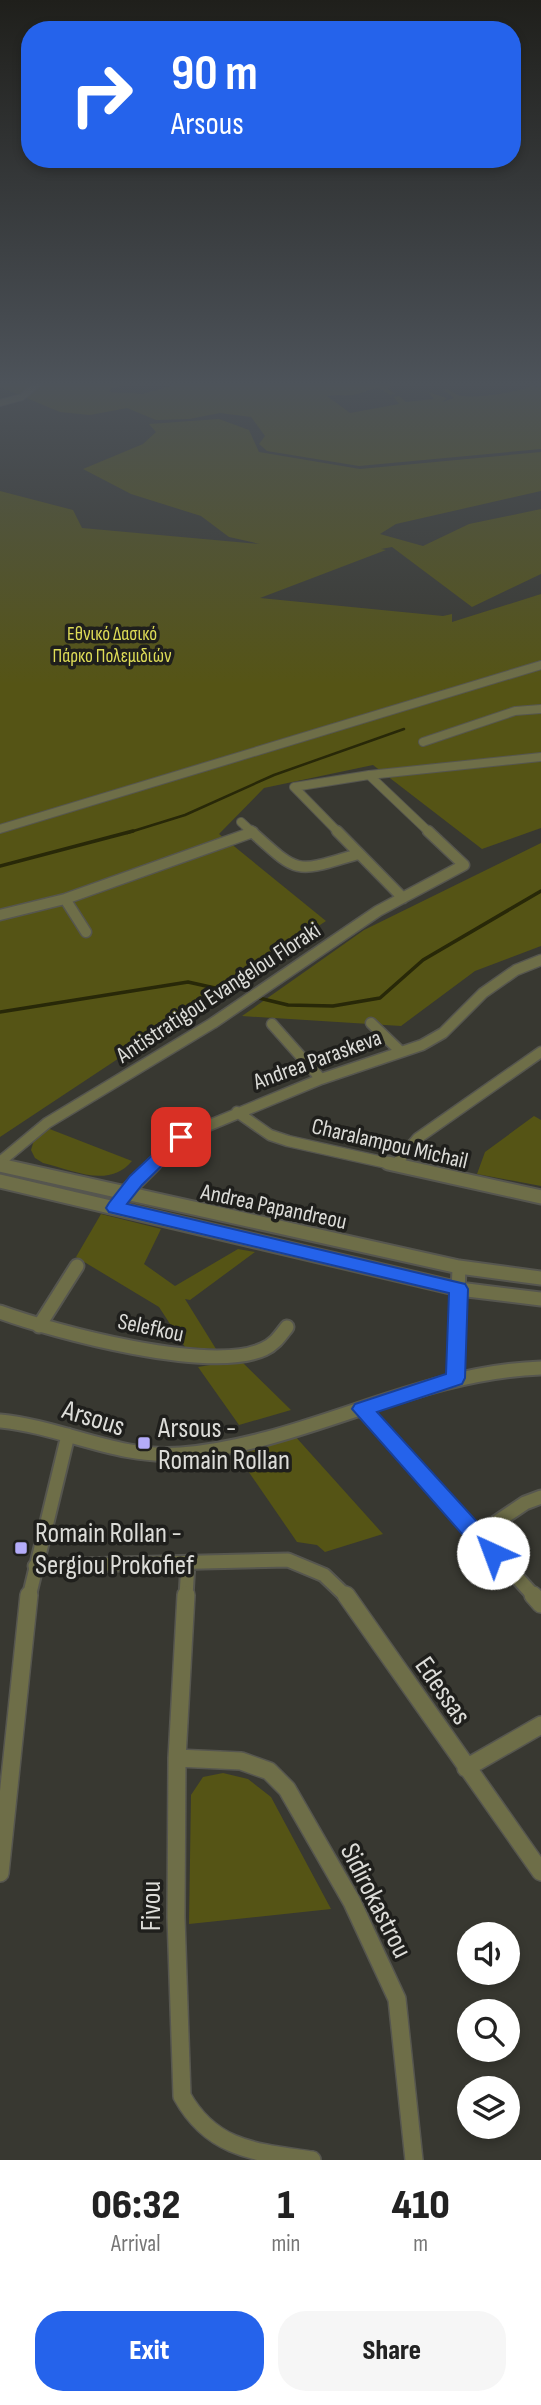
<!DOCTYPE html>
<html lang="en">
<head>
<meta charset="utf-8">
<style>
	body { margin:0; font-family:"Sofia Sans Condensed",sans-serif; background:#f6f6f6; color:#222; height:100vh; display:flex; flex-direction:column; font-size:26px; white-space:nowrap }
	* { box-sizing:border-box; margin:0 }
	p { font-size:23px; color:#767676 }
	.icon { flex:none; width:38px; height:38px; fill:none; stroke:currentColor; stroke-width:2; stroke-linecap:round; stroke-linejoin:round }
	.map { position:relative; height:2160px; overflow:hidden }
	.side { display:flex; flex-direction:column; background:#fff; flex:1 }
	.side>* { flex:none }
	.banner { position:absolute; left:21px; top:21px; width:500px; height:147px; border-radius:28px; box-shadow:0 4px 10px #0003; background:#2563eb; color:#fff; overflow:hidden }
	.fabs { position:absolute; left:457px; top:1922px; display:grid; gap:14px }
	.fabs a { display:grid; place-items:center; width:63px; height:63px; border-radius:50%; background:#fff; box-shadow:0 4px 10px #0003; font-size:35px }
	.pin { position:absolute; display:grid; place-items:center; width:60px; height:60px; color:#fff; margin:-30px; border-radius:14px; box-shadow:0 4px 10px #0006 }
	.me { position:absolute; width:77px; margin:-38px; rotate:317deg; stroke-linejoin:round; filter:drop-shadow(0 0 5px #0008) }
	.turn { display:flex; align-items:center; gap:24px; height:147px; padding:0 35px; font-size:32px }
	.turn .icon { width:91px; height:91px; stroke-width:2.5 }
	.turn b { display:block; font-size:49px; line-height:60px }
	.eta { display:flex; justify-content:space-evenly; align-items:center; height:119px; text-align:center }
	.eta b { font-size:42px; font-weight:800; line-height:49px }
	.action { display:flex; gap:14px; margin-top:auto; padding:14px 35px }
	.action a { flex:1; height:80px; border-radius:28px; background:#2563eb; color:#fff; font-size:28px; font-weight:800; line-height:80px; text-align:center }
	.action a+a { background:#f6f6f6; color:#222 }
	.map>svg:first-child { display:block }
</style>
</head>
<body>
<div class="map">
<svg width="541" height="2160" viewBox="0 0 541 2160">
	<rect width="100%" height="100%" fill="#383831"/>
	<path fill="#555415" d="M0 382H137L112 388 109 392 143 394 185 382H395L388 389 395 394 390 395C376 383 371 391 357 394 348 397 337 394 327 396L350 413 399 404 394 397 399 396 406 402 434 399 428 392 447 398 442 402 454 398 443 389C451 389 455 396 463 396 482 398 511 393 530 387L525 382H532L533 386 541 387V449L359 466 267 451 259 444 265 436 251 417 220 413 189 419 156 420 127 408 90 415 60 412 0 387Z
		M219 419 249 430 259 452 360 469 541 452V491L396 524 380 534 423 546 469 524 541 509V574L472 607 392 547 381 549 386 550 260 598 443 616 452 614V622L541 594V828L482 849 373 765 264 788 219 834 326 921 0 1137V491L73 510 82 528 260 544 229 537 201 516 131 494 83 469 143 444 156 432 149 424Z
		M541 843V946L475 971 401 1026 242 1016 364 930Z
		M534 1116 541 1120V1186L477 1174 485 1152Z
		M47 1128 132 1161C109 1189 73 1170 43 1163L35 1158 31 1150 34 1140Z
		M101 1214 161 1229 144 1264 175 1286 238 1249 255 1252 190 1300 185 1299 216 1349 185 1347 159 1307 76 1257Z
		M240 1360 291 1410 239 1425 198 1367Z
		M294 1435 383 1534 325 1552 317 1545 297 1542 235 1452Z
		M223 1773 248 1779 271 1797 331 1909 189 1924 191 1795 203 1777Z"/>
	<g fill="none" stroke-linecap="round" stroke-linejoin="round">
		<path stroke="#282808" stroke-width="2.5" d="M127 833 185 815 274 775 404 729"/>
		<path stroke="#282808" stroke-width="3.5" d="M0 866 133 831
			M259 998 288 1005 333 1006 380 998 423 960 541 891
			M0 1012 188 982 233 992"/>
		<defs>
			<path id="minor-far4" d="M0 403 22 397 40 382"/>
			<path id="minor-far3" d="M423 742 515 711 541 709
				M369 775 430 833
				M241 822 253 833
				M0 829 541 665
				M250 833 253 832
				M339 833 294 787 369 775 541 757"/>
			<path id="minor-far2" d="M251 831C300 875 294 873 358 854
				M337 831 403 898
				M65 899 86 932
				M0 915 65 899 253 832
				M371 1023 400 1051
				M272 1024 321 1079
				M237 1112 270 1135 288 1141 396 1165
				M0 1162 47 1123 213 1023 378 911 464 865 428 831
				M396 1164 418 1138 541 1052
				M153 1165 181 1137 321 1079 422 1045 443 1033 483 993 516 970 541 960"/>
			<path id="minor-far1" d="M388 1163 541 1197
				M0 1165 459 1267 541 1278
				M0 1181 459 1289 541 1299
				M121 1197 155 1163
				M0 1312C55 1332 211 1374 264 1349 275 1344 280 1336 287 1327
				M39 1326 77 1266
				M455 1378 459 1267
				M362 1409 535 1597
				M0 1421C63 1427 117 1459 181 1454 305 1444 416 1372 541 1368
				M476 1536 525 1503 541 1497
				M35 1566 288 1560 324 1575 347 1597
				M29 1597 68 1435
				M186 1597 188 1562"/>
			<path id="minor" d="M186 1595 177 1758 176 1917 182 2096C212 2150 256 2152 312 2160
				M346 1595 541 1872
				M533 1595 541 1604
				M177 1758 241 1761 269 1771 287 1789 352 1902 397 1999 414 2160
				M466 1768 541 1725
				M0 1873 29 1595"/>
		</defs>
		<use href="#minor-far4" stroke="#56564f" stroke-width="8"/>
		<use href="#minor-far3" stroke="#56564f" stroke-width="10"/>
		<use href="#minor-far2" stroke="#56564f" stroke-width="13"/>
		<use href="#minor-far1" stroke="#56564f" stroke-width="17"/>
		<use href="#minor" stroke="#56564f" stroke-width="20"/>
		<use href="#minor-far4" stroke="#6e6e48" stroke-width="6"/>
		<use href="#minor-far3" stroke="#6e6e48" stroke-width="8"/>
		<use href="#minor-far2" stroke="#6e6e48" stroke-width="10"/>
		<use href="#minor-far1" stroke="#6e6e48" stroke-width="13"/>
		<use href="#minor" stroke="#6e6e48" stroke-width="17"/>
	</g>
	<linearGradient id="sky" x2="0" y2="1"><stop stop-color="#1f1f1b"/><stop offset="0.56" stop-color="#4d535a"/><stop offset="1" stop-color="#4d535a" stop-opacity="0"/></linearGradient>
	<rect width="541" height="685" fill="url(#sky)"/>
	<path fill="#2563eb" stroke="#184099" stroke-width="2" d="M181 1132 187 1133V1141L142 1185 127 1204 465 1284 468 1289 465 1378 462 1384 377 1412 500 1547 503 1553 500 1560 493 1563 485 1560 352 1409 355 1404 446 1374 449 1293 109 1212 106 1208 109 1203 130 1176 176 1133Z"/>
	<g fill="#b4acf9" stroke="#1f1f1c" stroke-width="2.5">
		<rect x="137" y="1436" width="14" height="14" rx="3.5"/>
		<rect x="14" y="1541" width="14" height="14" rx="3.5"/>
	</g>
	<g text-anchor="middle" stroke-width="7" stroke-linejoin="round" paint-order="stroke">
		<g font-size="19" fill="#dedc57" stroke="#1f1f1c">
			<text x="112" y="640">Εθνικό Δασικό<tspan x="112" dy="22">Πάρκο Πολεμιδιών</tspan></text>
		</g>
		<g font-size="23" fill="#dcdcd8" stroke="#1f1f1c">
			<text transform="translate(218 992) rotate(-33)" y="8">Antistratigou Evangelou Floraki</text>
			<text transform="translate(317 1059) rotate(-20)" y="8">Andrea Paraskeva</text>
			<text transform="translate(390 1143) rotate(13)" y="8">Charalampou Michail</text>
			<text transform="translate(274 1206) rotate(12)" y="8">Andrea Papandreou</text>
			<text transform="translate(151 1327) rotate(12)" y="8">Selefkou</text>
		</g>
		<g font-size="28" fill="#dcdcd8" stroke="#1f1f1c">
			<text transform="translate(94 1417) rotate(17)" y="10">Arsous</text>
			<text transform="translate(444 1690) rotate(55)" y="10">Edessas</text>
			<text transform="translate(377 1900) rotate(63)" y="10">Sidirokastrou</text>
			<text transform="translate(150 1906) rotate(-90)" y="10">Fivou</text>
		</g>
		<g font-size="28" fill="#dcdcd8" stroke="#1f1f1c" text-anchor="start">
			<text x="158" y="1437">Arsous -<tspan x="158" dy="32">Romain Rollan</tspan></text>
			<text x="35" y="1542">Romain Rollan -<tspan x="35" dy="32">Sergiou Prokofief</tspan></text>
		</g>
	</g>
</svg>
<div class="fabs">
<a><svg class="icon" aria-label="sound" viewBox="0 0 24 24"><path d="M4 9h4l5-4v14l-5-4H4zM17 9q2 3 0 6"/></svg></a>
<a><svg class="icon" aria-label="search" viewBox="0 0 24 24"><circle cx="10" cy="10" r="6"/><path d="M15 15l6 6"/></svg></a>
<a><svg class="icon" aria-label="layers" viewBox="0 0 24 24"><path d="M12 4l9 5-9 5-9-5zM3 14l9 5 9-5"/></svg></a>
</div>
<div class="pin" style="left:181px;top:1137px;background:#d93025"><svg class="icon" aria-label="arrive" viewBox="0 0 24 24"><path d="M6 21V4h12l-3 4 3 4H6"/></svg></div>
<svg class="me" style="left:493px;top:1553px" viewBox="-20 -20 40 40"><circle r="19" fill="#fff"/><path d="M0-13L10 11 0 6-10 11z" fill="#2563eb"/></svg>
<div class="banner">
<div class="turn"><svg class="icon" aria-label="right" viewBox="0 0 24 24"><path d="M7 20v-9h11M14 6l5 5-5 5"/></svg><div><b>90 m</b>Arsous</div></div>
</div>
</div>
<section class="side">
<div class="eta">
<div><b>06:32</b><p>Arrival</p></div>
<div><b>1</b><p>min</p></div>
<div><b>410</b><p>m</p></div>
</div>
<div class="action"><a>Exit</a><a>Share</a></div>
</section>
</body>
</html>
